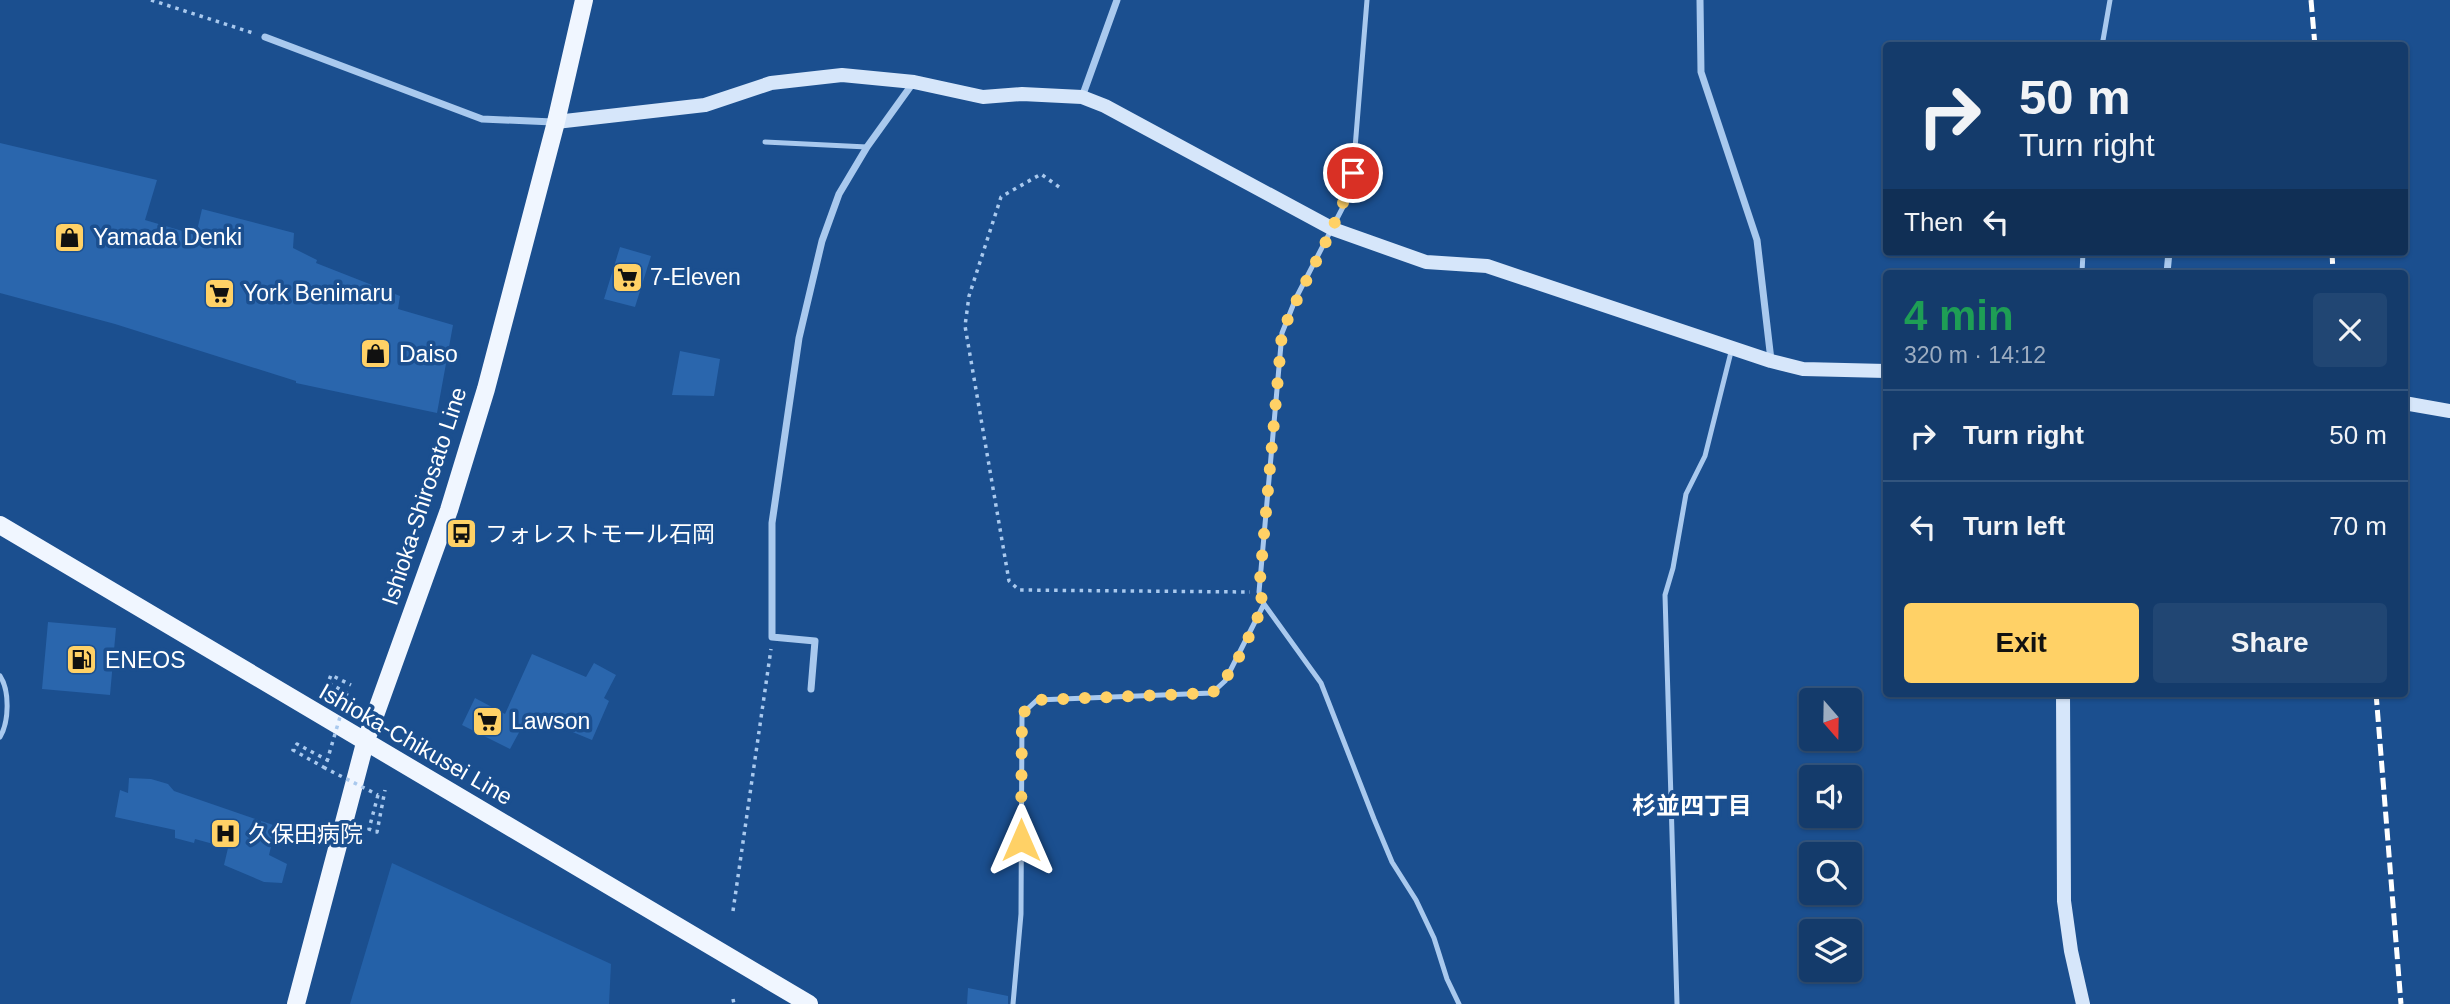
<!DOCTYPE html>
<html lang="en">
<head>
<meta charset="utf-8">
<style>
	body { margin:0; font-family:Helvetica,"Noto Sans JP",sans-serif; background:#214673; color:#f1f3f6; height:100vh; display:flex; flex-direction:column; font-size:26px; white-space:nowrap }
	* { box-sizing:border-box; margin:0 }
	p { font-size:23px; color:#9dadc1 }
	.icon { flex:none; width:38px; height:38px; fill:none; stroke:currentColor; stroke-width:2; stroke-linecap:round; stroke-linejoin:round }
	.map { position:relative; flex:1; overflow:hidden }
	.drawer { position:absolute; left:1883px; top:270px; width:525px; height:427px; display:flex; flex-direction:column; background:#143b6b; border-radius:7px; box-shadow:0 2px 5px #0004,0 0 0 2px #33557e }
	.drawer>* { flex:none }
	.guide { position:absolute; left:1883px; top:42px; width:525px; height:214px; border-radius:7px; box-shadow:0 2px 5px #0004,0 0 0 2px #33557e; background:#143b6b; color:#f1f3f6; overflow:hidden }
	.needle { width:46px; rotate:160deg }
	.controls { position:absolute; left:1799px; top:688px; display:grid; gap:14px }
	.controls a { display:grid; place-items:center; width:63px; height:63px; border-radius:7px; background:#143b6b; box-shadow:0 2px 5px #0004,0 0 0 2px #33557e; font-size:35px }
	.pin { position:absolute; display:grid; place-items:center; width:60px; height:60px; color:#fff; margin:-30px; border:4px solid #fff; border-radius:50%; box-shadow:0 2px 7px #0007 }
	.me { position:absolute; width:77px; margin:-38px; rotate:0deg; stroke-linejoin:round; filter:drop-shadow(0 0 5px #0008) }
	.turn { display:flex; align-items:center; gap:24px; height:147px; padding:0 21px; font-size:32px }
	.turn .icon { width:91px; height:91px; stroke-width:2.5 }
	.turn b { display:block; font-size:49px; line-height:60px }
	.then { display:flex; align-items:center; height:66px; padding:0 21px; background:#0003; gap:14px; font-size:26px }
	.round { display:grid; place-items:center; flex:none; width:74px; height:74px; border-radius:7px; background:#214673 }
	.headline { display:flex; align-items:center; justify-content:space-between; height:119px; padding:0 21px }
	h1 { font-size:42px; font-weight:700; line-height:52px; color:#1e9e55 }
	.primary-button { display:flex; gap:14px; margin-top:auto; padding:14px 21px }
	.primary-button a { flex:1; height:80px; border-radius:7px; background:#ffd166; color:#111; font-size:28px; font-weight:700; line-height:80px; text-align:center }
	.primary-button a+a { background:#214673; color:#f1f3f6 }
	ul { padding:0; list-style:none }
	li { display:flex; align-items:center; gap:21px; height:91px; padding:0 21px; border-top:2px solid #33557e }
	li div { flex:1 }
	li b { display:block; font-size:26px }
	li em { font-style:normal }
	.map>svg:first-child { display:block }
</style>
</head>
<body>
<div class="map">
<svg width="2450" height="1004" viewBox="0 0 2450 1004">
	<rect width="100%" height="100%" fill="#1b4f8f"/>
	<path fill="#2461a8" d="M392 863 611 964 609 1004H350Z"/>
	<path fill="#2a66ad" d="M0 143 157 180 145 220 196 235 202 209 294 233 293 248 317 260 316 263 400 296 398 309 453 325 437 413 296 383V381L115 324 0 293Z
		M620 247 651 256 635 307 604 299Z
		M680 351 720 359 714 396 672 395Z
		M48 622 116 628 110 695 42 689Z
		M532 654 586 677 594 663 616 675 604 698 609 701 592 740 529 714 510 749 462 725 475 698 505 714Z
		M129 778 151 779 168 784 174 791 276 826 269 855 287 864 282 883 264 882 224 865 228 848 195 839 194 843 175 838V830L115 817 120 790 128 793Z
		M968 988 1008 996V1004H967Z"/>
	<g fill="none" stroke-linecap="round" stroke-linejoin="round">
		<path stroke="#a9c9ee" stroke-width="3.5" stroke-dasharray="3.5 5" stroke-linecap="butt" d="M151 0 256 34
			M1059 187 1041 174 1001 197 969 296 965 326 1009 581 1019 590 1250 592
			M347 693 328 683 331 675 351 685
			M325 768 293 750 297 744 331 762
			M378 795 369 829 377 832 385 790
			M733 911 771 649
			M733 999 734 1004"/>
		<path stroke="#a9c9ee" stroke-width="5" d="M1367 0 1353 173 1344 205 1296 298 1282 333 1259 592 1264 604 1321 683 1374 819 1392 862 1416 900 1434 938 1447 979 1459 1004
			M2102 46 2110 0
			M765 142 867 147
			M2082 273 2083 252
			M0 676C10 691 9 722 0 737
			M1013 1004 1021 914 1022 714 1037 700 1212 693 1225 681 1264 604
			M1677 1004 1665 595 1673 568 1686 494 1705 456 1732 348"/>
		<path stroke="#a9c9ee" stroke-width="7" d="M1700 0 1701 72 1757 240 1771 360
			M265 37 482 119 553 122
			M1082 97 1117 0
			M2167 273 2169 252
			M811 689 815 641 772 637V523L799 338 822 241 839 194 867 147 913 83"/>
		<path stroke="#d6e6fa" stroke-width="14" d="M556 122 705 105 771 83 842 75 914 82 983 97 1022 94 1082 97 1105 106 1333 229 1426 262 1487 266 1771 361 1803 369 1886 371
			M2404 403 2450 411
			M2063 693 2064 901 2071 951 2083 1004"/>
		<path stroke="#f0f6ff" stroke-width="18" d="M0 525 809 1004
			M296 1004 365 743 449 510 486 389 556 122 584 0"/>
		<path stroke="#fff" stroke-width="5" stroke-dasharray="12 5" stroke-linecap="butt" d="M2311 0 2315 46
			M2332 252 2333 273
			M2376 693 2401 1004"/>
		<path stroke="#a9c9ee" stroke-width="3.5" stroke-dasharray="3.5 5" stroke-linecap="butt" d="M347 693 325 768 378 795"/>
	</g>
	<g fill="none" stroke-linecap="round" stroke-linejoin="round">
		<path stroke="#ffd166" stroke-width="12" stroke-dasharray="0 21.6" d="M1021 840 1022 714 1037 700 1212 693C1237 671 1249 634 1264 604L1259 592 1261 568 1282 333C1304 279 1337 230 1353 173"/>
	</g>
	<defs>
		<symbol id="shop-square" viewBox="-11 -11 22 22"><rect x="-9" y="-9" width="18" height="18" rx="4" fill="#ffd166" stroke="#1b4f8f"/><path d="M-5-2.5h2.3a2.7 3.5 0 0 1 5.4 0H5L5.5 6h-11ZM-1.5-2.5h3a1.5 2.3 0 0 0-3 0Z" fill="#111"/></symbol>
		<symbol id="supermarket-square" viewBox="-11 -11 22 22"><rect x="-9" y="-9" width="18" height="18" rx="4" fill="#ffd166" stroke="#1b4f8f"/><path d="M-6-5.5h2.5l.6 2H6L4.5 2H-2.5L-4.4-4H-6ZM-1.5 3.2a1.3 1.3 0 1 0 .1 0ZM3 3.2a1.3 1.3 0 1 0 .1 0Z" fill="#111"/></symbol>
		<symbol id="bus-square" viewBox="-11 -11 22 22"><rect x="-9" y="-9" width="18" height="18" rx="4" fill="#ffd166" stroke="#1b4f8f"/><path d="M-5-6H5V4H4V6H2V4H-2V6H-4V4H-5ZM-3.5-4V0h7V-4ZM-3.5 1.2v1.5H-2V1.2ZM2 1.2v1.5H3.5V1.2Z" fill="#111"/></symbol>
		<symbol id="fuel-square" viewBox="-11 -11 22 22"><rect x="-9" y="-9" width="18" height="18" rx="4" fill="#ffd166" stroke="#1b4f8f"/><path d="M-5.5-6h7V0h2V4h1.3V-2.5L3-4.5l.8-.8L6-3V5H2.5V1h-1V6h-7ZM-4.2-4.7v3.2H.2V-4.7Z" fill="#111"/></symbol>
		<symbol id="hospital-square" viewBox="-11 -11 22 22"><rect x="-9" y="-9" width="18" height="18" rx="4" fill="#ffd166" stroke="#1b4f8f"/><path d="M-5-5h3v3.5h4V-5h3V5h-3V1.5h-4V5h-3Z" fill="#111"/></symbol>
	</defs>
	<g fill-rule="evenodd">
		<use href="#shop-square" x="52" y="220" width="35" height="35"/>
		<use href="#supermarket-square" x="610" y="260" width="35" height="35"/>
		<use href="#supermarket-square" x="202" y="276" width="35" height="35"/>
		<use href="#shop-square" x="358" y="336" width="35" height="35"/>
		<use href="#bus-square" x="444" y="516" width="35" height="35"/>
		<use href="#fuel-square" x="64" y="642" width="35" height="35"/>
		<use href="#supermarket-square" x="470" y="704" width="35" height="35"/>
		<use href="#hospital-square" x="208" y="816" width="35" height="35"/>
	</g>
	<g text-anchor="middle" stroke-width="7" stroke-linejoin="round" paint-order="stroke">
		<g font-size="23" fill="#fff" stroke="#1b4f8f" text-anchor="start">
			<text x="93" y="245">Yamada Denki</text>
			<text x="650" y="285">7-Eleven</text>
			<text x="243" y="301">York Benimaru</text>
			<text x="399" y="362">Daiso</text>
			<text x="485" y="542">フォレストモール石岡</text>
			<text x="105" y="668">ENEOS</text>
			<text x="511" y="729">Lawson</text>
			<text x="248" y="842">久保田病院</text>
		</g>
		<g font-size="23" fill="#fff" stroke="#1b4f8f">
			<text transform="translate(424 496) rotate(-72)" y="8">Ishioka-Shirosato Line</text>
			<text transform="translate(416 744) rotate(30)" y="8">Ishioka-Chikusei Line</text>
		</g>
		<g font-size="24" font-weight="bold" fill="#fff" stroke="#1b4f8f">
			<text x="1692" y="814">杉並四丁目</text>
		</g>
	</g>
</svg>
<div class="controls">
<a><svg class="needle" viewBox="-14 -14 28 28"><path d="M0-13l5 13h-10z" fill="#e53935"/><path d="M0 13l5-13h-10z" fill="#9dadc1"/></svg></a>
<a><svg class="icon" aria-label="sound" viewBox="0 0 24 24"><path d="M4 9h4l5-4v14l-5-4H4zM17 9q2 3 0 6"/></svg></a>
<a><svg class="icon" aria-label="search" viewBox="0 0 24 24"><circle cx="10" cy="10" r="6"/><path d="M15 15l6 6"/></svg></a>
<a><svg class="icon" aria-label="layers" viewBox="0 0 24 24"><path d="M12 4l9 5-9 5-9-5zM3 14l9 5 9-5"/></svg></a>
</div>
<div class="pin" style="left:1353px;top:173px;background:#d93025"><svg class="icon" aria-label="arrive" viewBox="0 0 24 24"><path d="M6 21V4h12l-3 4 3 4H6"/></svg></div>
<svg class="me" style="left:1021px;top:840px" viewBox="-20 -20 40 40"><path d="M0-17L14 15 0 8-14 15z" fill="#ffd166" stroke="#fff" stroke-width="4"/></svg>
<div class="guide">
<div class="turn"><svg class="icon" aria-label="right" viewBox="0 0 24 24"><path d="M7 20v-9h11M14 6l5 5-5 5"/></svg><div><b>50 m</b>Turn right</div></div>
<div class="then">Then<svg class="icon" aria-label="left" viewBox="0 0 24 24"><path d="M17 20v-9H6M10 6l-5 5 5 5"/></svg></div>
</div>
<section class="drawer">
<div class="headline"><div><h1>4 min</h1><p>320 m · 14:12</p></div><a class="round"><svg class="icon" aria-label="close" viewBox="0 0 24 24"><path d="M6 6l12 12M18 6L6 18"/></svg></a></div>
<ul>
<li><svg class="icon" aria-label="right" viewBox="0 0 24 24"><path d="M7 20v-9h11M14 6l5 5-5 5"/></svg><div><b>Turn right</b></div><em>50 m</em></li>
<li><svg class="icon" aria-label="left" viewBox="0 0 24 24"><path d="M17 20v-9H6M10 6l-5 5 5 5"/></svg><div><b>Turn left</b></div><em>70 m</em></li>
</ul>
<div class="primary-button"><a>Exit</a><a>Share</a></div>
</section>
</div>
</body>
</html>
